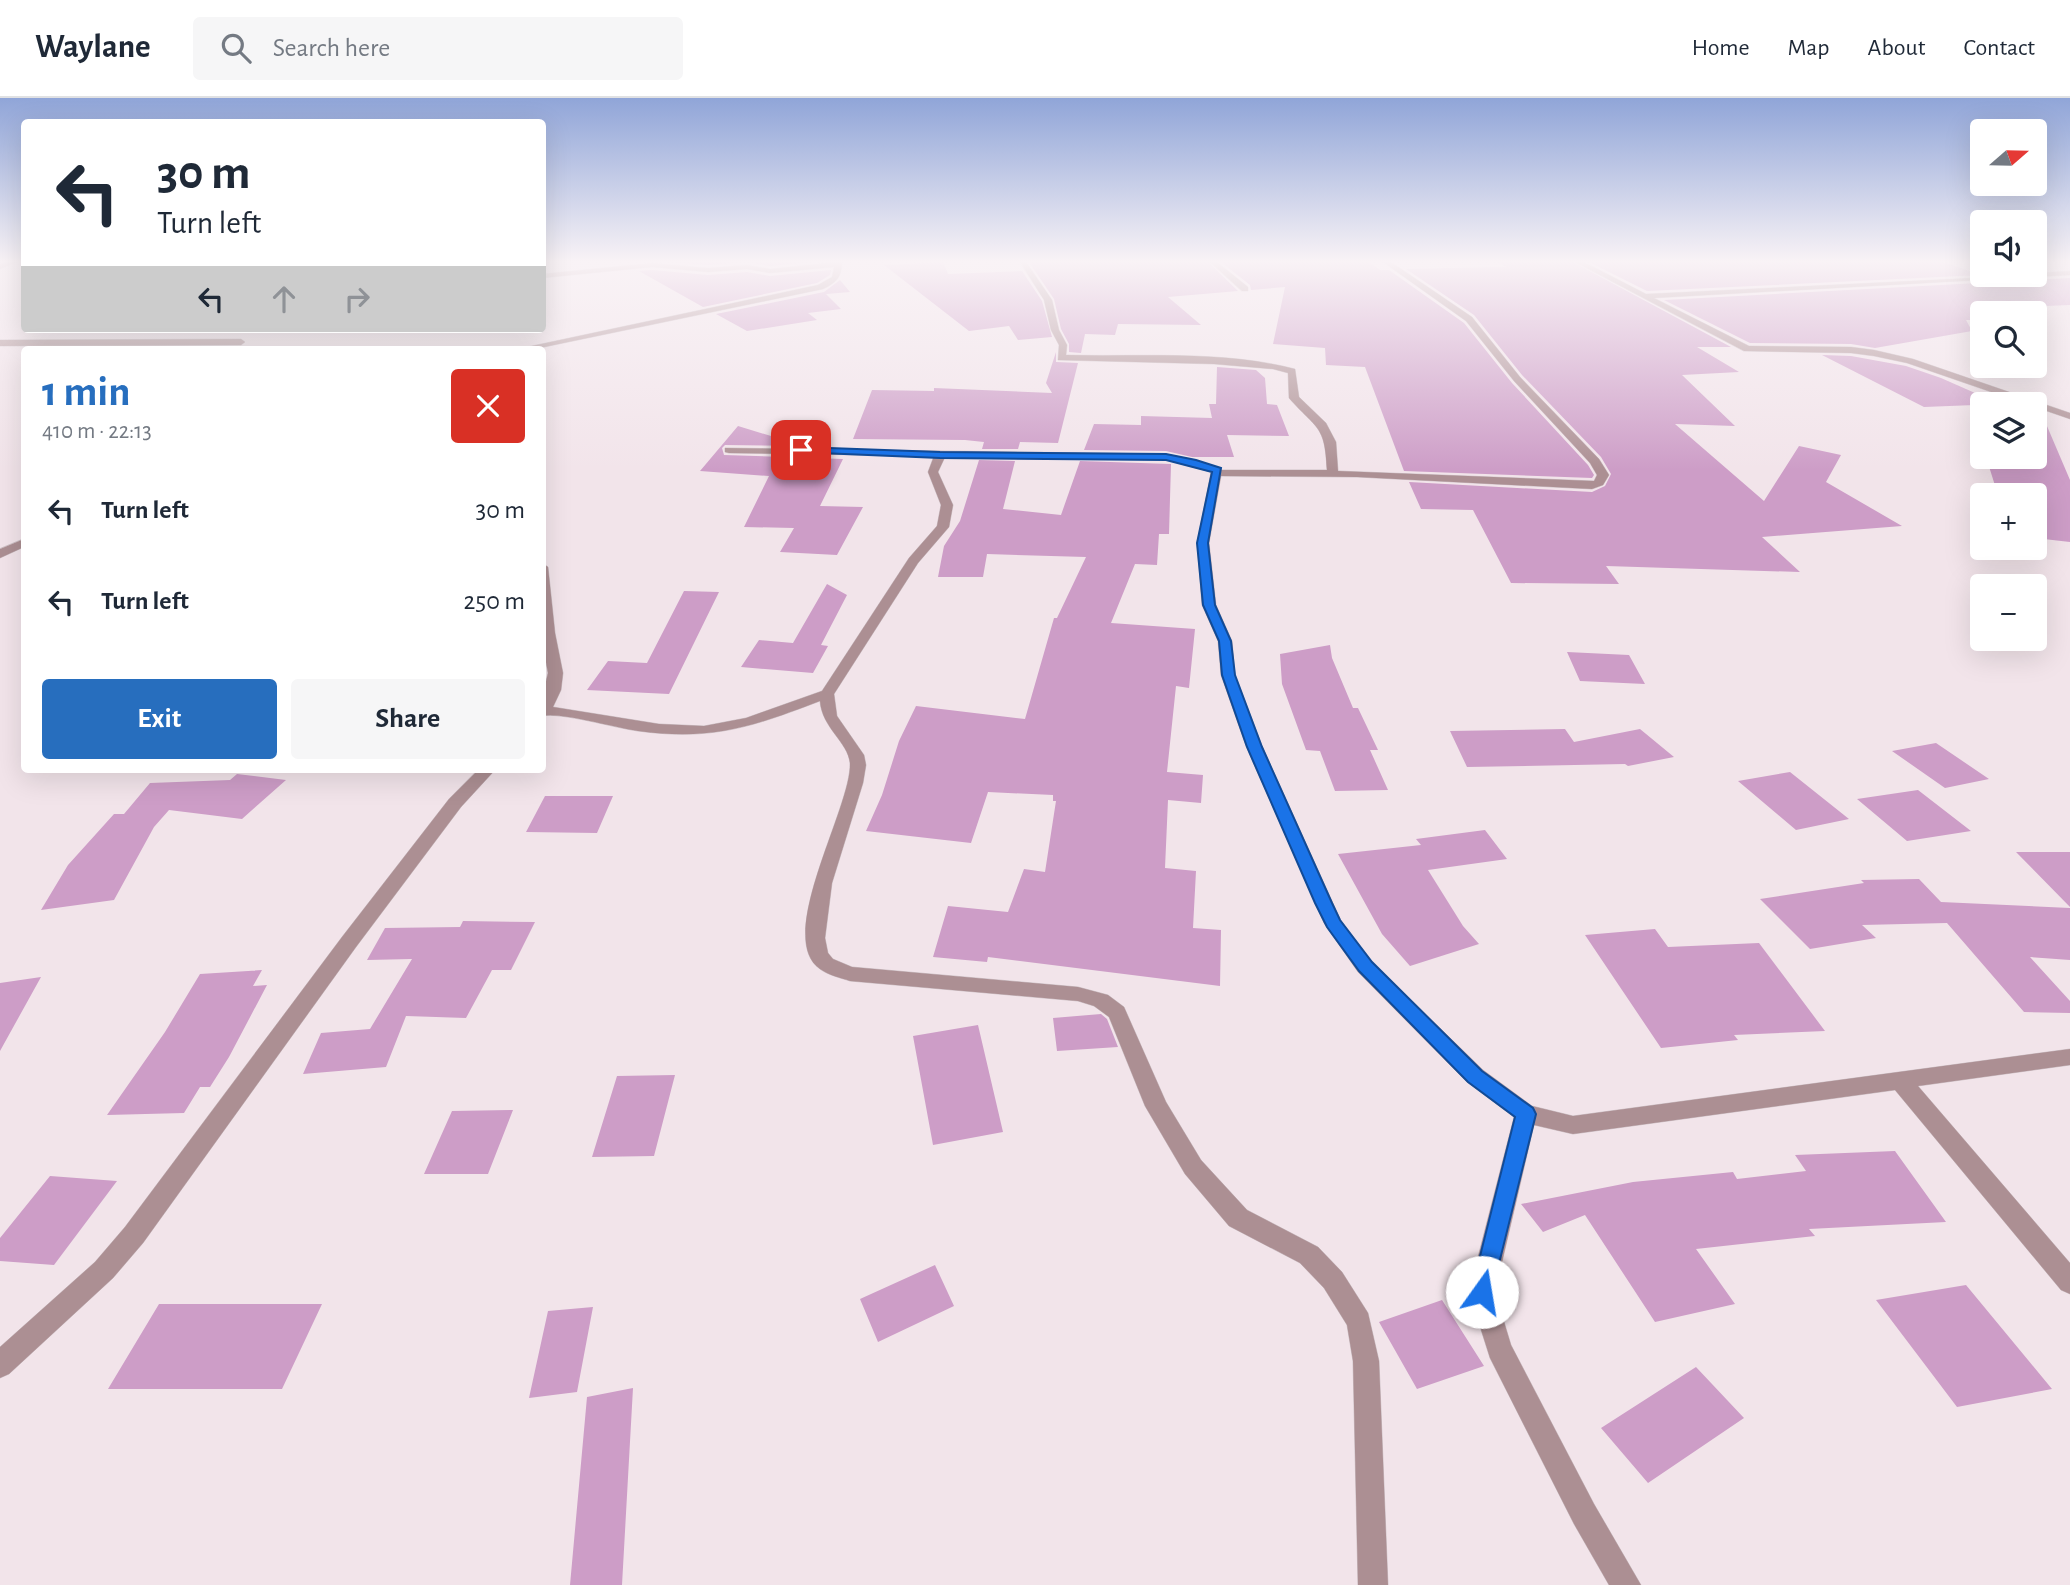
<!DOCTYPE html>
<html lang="en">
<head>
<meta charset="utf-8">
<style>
	body { margin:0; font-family:"Alegreya Sans",sans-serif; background:#f6f6f7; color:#1f2937; height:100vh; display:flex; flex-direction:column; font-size:26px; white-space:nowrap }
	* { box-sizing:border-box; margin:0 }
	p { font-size:23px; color:#747a83 }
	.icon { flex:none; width:38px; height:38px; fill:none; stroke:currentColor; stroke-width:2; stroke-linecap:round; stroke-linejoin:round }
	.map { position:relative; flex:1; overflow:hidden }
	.drawer { position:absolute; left:21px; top:248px; width:525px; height:427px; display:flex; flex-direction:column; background:#fff; border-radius:7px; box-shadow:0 7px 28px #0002 }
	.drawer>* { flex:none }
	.guide { position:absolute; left:21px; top:21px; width:525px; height:214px; border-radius:7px; box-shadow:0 7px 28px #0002; background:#fff; color:#1f2937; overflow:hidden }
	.needle { width:46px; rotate:70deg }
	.controls { position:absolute; left:1970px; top:21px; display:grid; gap:14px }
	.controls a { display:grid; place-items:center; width:77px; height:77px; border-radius:7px; background:#fff; box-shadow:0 7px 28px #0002; font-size:35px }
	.pin { position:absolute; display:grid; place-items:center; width:60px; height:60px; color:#fff; margin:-30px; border-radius:14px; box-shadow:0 4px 10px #0006 }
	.me { position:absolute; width:77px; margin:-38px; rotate:13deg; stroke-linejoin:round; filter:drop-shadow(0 0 5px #0008) }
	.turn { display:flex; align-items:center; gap:24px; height:147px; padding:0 21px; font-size:32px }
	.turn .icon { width:91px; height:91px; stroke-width:2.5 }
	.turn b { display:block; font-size:49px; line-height:60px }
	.lanes { display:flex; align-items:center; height:66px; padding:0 21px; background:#0003; justify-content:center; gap:35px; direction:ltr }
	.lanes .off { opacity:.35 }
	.round { display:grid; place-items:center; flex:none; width:74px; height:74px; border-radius:7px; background:#f6f6f7 }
	.headline { display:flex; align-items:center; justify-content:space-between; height:119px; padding:0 21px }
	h1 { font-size:42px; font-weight:700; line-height:52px; color:#276ebe }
	.cta { display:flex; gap:14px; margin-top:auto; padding:14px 21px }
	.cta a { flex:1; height:80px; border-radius:7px; background:#276ebe; color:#fff; font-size:28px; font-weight:700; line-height:80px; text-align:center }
	.cta a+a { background:#f6f6f7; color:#1f2937 }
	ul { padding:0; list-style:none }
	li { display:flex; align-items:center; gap:21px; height:91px; padding:0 21px }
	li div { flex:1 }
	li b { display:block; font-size:26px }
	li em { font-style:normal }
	header { display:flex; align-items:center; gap:42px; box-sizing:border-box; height:98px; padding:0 35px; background:#fff; border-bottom:2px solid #e0e1e3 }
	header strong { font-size:33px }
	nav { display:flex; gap:38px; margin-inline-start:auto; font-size:24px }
	.search { width:490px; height:63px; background:#f6f6f7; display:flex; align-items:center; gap:18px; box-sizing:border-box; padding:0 24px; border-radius:7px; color:#747a83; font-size:26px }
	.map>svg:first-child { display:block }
</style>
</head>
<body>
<header>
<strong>Waylane</strong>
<div class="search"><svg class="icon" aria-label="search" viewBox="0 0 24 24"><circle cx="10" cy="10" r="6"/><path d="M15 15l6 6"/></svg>Search here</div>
<nav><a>Home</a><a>Map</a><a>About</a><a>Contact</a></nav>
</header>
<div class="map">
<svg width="2070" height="1487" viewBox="0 0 2070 1487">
	<rect width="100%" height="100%" fill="#f2e4ea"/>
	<path fill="#cd9dc7" d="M666 164H814L770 168 747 164 708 167Z
		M943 164 948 176 1022 173 1042 203 1052 239 1018 242 1009 228 969 233 884 167Z
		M1029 164H1208L1238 193 1168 199 1201 227 1118 226 1115 237 1085 236 1081 255 1069 254V246L1061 231 1054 201Z
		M1221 164H1369L1380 172H1389L1464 225 1512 285 1588 367 1594 377 1592 380 1404 373 1365 269 1326 267 1325 250 1273 246 1285 189 1251 192 1250 187Z
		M1497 164H1573L1731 249H1697L1739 274 1682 277 1735 328 1675 326 1764 403 1799 348 1841 357 1826 384 1902 428 1762 439 1800 474 1606 468 1619 486 1511 485 1473 412 1421 411 1409 384 1592 394 1605 388 1611 376 1601 359 1522 277 1474 217 1406 171 1506 169Z
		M1589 164H1943L1981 177 1647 193Z
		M652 172 708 177 747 174 770 178 831 172 830 177 817 185 703 209 639 173Z
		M2070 180V207L2022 209 2035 215H1983V222H1966L1972 233 1875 250 1851 246 1750 245 1664 202Z
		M840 182 850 194 826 196 841 211 808 215 817 222 747 233 716 216 824 194Z
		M1056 254V264L1078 265 1058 345 1020 344 1018 351H982L984 344 965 342 853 341 872 292 934 293V290L1052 295 1046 285Z
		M1822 257 1851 258 1906 268 1941 280 2000 306 1924 309Z
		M1217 269 1256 272 1265 280 1267 306 1277 307 1289 338 1227 337 1234 359H1192L1166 353 1084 352 1094 326 1141 327V318L1212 320 1209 306H1216Z
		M2035 312 2041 314 2070 382V444L2035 440V397H1998L1986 359H2035Z
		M738 328 804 348 725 347 722 350 724 357 843 361 820 408 863 409 837 457 780 454 794 430 744 429 769 378 700 373Z
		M979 362 1015 363 1003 411 1061 417 1080 363 1171 366 1169 436H1159L1157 467 1135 466 1111 525 1195 531 1189 590 1176 588 1167 674 1203 677 1201 705 1168 702 1165 770 1196 773 1193 830 1221 832 1220 888 988 859 987 864 933 859 948 808 1008 814 1024 771 1045 774 1056 703H1053V697L988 694 971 745 866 733 882 697 899 643 916 608 1025 621 1054 520H1057L1086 459 987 456 983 479H938L944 448 960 423Z
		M827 486 847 497 821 547 828 548 813 575 741 569 759 542 793 545Z
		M684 493 719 494 669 596 587 592 608 563 647 565Z
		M1330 547 1332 560 1353 610H1358L1378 652H1370L1388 692 1335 693 1320 653 1306 652 1282 586 1280 556Z
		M1567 554 1629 557 1645 586 1580 583Z
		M1565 631 1574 644 1640 631 1674 659 1628 668 1625 666 1467 669 1450 633Z
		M1936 645 1989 681 1945 690 1892 653Z
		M1790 674 1849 721 1796 732 1738 683Z
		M237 676 286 682 242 721 169 712 154 729 114 802 41 812 68 767 114 716H124L150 685 230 682Z
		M1918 692 1971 733 1907 743 1857 701Z
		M545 698H613L597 735 526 734Z
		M1485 732 1507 761 1428 772 1463 828 1479 846 1410 868 1382 836 1338 756 1421 747 1416 741Z
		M2016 754H2070V809Z
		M1919 781 1941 804 2070 810V862L2030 859 2070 903V915L2024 914 1947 825 1862 827 1876 840 1810 851 1760 801 1864 785 1861 782Z
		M463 823 535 824 511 872H492L466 920 406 918 386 969 303 976 321 935 370 931 412 861 367 862 385 830 460 829Z
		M1655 831 1668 849 1759 845 1825 933 1734 937 1738 942 1661 950 1585 837Z
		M262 872 253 888 267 887 229 959 210 989H200L184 1015 107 1017 165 934 200 876Z
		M41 879 0 953V885Z
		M1101 916 1107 921 1118 949 1057 953 1053 920Z
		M978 927 1003 1034 933 1047 913 938Z
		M675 977 654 1058 592 1059 617 978Z
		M513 1012 488 1076H424L452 1013Z
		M1895 1053 1946 1124 1809 1131 1815 1138 1696 1151 1735 1206 1655 1224 1585 1117 1543 1134 1521 1106 1633 1084 1733 1074 1737 1081 1806 1073 1795 1057Z
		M50 1078 117 1083 54 1167 0 1163V1140Z
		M935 1167 954 1208 878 1244 860 1201Z
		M1966 1187 2052 1291 1957 1309 1876 1202Z
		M1442 1202 1484 1268 1417 1291 1379 1224Z
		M159 1206H322L282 1291H108Z
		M593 1209 577 1294 529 1300 548 1213Z
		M1696 1269 1744 1320 1648 1385 1601 1330Z
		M633 1290 622 1487H570L587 1299Z"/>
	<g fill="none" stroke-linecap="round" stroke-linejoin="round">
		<defs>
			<path id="minor" d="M7 164H16L0 171V166Z
				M835 164H842C842 179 836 185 823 191L530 252H513L818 187 832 179 834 169 770 175 747 171 708 174 652 169 542 180V176L652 165 708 170 747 167 770 171Z
				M1020 164H1026L1052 202 1059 232 1067 247 1066 257C1141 259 1222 252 1295 271L1299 299 1326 325 1336 344 1338 373 1594 383 1597 377 1590 365 1514 283 1466 223 1383 164H1391L1472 219 1520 279 1599 361 1609 377 1603 387 1592 391 1357 379 1221 378 1209 445 1216 507 1232 543 1235 577 1262 648 1341 823 1372 864 1483 972 1532 1008 1573 1018 2070 951V967L1918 988 2070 1165V1196L2061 1192 1895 992 1573 1036 1534 1027 1495 1194 1511 1247 1594 1406 1641 1487H1609L1574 1426 1490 1260 1469 1194 1514 1019 1467 984 1358 874 1324 825 1246 648 1221 577 1218 543 1202 507 1197 445 1211 374 1166 362 945 359 938 374 953 407 949 429 918 465 834 596 837 618 864 657 866 667 863 685 832 785 825 840 828 855 833 861 852 869 1078 889 1108 897 1124 909 1166 1004 1201 1062 1247 1112 1318 1149 1342 1174 1368 1215 1379 1263 1388 1487H1358L1353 1263 1347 1227 1324 1190 1300 1165 1229 1128 1185 1076 1145 1008 1109 919 1094 908 1078 903 850 883C841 880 828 877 820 871 774 839 852 709 850 665 848 644 822 630 820 603 752 629 712 643 638 633 615 630 561 614 542 618V600L548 575 542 543V465L548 469 555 535 563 575 561 592 553 609 659 626 704 628 746 620 822 593 909 460 937 428 941 407 928 374 934 358 729 355 725 354V350L1166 356 1196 362 1222 372H1327C1325 326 1317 332 1289 300L1288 275 1273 271 1214 266 1058 262 1059 247 1051 232 1044 202Z
				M1210 164H1217L1248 189V193H1242Z
				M1575 164H1584L1646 196 2035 177V175L2070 173V177L1654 200 1749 248 1851 249 1874 252 1913 261 2070 315V321L2035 309V306H2026L1907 265 1874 258 1851 255 1744 253Z
				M0 242 241 241 245 244 241 247 0 248Z
				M24 441V449L0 460V451Z
				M478 672H495L461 709 356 849 143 1145 113 1180 9 1276 0 1280V1249L95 1164 125 1129 342 839 449 701Z"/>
		</defs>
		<use href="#minor" stroke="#cec2c7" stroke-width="1"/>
		<use href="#minor" fill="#ac8f93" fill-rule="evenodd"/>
	</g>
	<linearGradient id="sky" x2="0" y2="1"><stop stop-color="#90a5d8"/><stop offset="0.44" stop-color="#f9f3f6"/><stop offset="1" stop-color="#f9f3f6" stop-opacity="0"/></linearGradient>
	<rect width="2070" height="372" fill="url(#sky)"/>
	<path fill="#1a73e8" stroke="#114b97" stroke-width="2" d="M801 349 940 354 1166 356 1196 362 1221 370 1208 445 1215 507 1231 543 1235 577 1262 649 1332 805 1340 822 1372 864 1482 973 1533 1010 1536 1016 1490 1202 1482 1205 1474 1202 1471 1194 1515 1019 1468 984 1359 873 1327 829 1315 805 1247 649 1222 577 1219 543 1203 507 1197 445 1212 374 1166 362 940 360 797 354V350Z"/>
</svg>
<div class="controls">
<a><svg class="needle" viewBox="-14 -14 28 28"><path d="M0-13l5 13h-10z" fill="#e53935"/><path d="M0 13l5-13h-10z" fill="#747a83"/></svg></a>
<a><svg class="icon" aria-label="sound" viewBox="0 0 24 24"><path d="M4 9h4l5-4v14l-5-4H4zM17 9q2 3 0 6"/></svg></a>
<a><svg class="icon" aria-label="search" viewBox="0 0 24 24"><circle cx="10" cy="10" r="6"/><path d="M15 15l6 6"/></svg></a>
<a><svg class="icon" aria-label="layers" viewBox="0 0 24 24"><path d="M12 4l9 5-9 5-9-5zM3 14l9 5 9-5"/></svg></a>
<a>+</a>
<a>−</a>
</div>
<div class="pin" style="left:801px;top:352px;background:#d93025"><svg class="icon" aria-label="arrive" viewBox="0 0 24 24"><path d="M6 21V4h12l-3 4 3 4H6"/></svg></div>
<svg class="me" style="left:1482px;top:1194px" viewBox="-20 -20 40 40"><circle r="19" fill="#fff"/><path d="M0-13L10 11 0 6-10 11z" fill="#1a73e8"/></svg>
<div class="guide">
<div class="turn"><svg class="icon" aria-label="left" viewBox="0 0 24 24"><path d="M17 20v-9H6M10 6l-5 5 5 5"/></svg><div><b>30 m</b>Turn left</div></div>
<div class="lanes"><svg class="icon" aria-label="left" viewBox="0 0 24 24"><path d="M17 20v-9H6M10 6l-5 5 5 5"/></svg><svg class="icon off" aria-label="ahead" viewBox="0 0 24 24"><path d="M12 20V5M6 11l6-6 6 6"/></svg><svg class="icon off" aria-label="right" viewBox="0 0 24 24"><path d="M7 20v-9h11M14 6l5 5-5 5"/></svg></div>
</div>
<section class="drawer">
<div class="headline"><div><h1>1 min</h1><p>410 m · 22:13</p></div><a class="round" style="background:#d93025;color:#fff"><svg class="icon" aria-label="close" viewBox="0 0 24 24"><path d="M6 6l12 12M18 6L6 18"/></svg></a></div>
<ul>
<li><svg class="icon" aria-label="left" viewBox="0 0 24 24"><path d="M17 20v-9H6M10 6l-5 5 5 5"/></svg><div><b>Turn left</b></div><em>30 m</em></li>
<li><svg class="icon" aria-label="left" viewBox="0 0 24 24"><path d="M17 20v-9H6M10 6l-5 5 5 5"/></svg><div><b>Turn left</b></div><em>250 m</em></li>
</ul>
<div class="cta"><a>Exit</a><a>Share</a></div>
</section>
</div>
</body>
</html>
